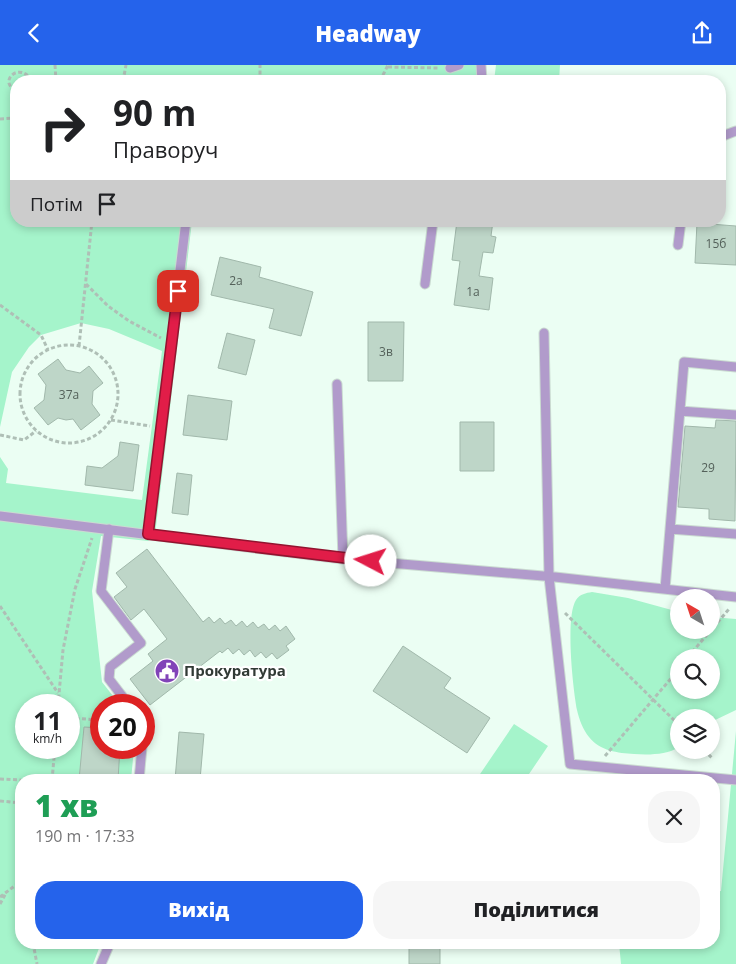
<!DOCTYPE html>
<html lang="uk">
<head>
<meta charset="utf-8">
<style>
	body { margin:0; font-family:"Open Sans",sans-serif; background:#f6f6f6; color:#202124; height:100vh; display:flex; flex-direction:column; font-size:19px; white-space:nowrap }
	* { box-sizing:border-box; margin:0 }
	p { font-size:16px; color:#757577 }
	.icon { flex:none; width:28px; height:28px; fill:none; stroke:currentColor; stroke-width:2; stroke-linecap:round; stroke-linejoin:round }
	.map { position:relative; flex:1; overflow:hidden }
	.side { position:absolute; left:15px; top:709px; width:705px; height:175px; display:flex; flex-direction:column; background:#fff; border-radius:20px; box-shadow:0 2px 8px #0003 }
	.side>* { flex:none }
	.guide { position:absolute; left:10px; top:10px; width:716px; height:152px; border-radius:20px; box-shadow:0 2px 8px #0003; background:#fff; color:#202124; overflow:hidden }
	.needle { width:32px; rotate:321deg }
	.buttons { position:absolute; left:670px; top:524px; display:grid; gap:10px }
	.buttons a { display:grid; place-items:center; width:50px; height:50px; border-radius:50%; background:#fff; box-shadow:0 2px 8px #0003; font-size:25px }
	.speed { position:absolute; left:15px; top:629px; display:flex; gap:10px; font-size:25px; font-weight:700; text-align:center }
	.speed>* { display:grid; place-content:center; width:65px; height:65px; border-radius:50%; background:#fff; box-shadow:0 2px 8px #0003; line-height:1 }
	.speed small { font-size:12px; font-weight:400 }
	.speed .limit { border:8px solid #d22; background:#fff; color:#111 }
	.pin { position:absolute; display:grid; place-items:center; width:42px; height:42px; color:#fff; margin:-21px; border-radius:10px; box-shadow:0 2px 8px #0006 }
	.me { position:absolute; width:55px; margin:-28px; rotate:275deg; stroke-linejoin:round; filter:drop-shadow(0 0 4px #0008) }
	.turn { display:flex; align-items:center; gap:18px; height:105px; padding:0 20px; font-size:22px }
	.turn .icon { width:65px; height:65px; stroke-width:2.5 }
	.turn b { display:block; font-size:35px; line-height:42px }
	.then { display:flex; align-items:center; height:48px; padding:0 20px; background:#0003; gap:10px; font-size:19px }
	.round { display:grid; place-items:center; flex:none; width:52px; height:52px; border-radius:20px; background:#f6f6f6 }
	.summary { display:flex; align-items:center; justify-content:space-between; height:85px; padding:0 20px }
	h1 { font-size:30px; font-weight:800; line-height:38px; color:#1e9e55 }
	.cta { display:flex; gap:10px; margin-top:auto; padding:10px 20px }
	.cta a { flex:1; height:58px; border-radius:20px; background:#2563eb; color:#fff; font-size:20px; font-weight:800; line-height:58px; text-align:center }
	.cta a+a { background:#f6f6f6; color:#202124 }
	header { display:flex; justify-content:space-between; align-items:center; height:65px; padding:0 20px; background:#2563eb; color:#fff; font-size:22px; font-weight:800 }
	.map>svg:first-child { display:block }
</style>
</head>
<body>
<header><svg class="icon" aria-label="back" viewBox="0 0 24 24"><path d="M15 5l-7 7 7 7"/></svg>Headway<svg class="icon" aria-label="share" viewBox="0 0 24 24"><path d="M12 15V3M7 8l5-5 5 5M5 13v7h14v-7"/></svg></header>
<div class="map">
<svg width="736" height="899" viewBox="0 0 736 899">
	<rect width="100%" height="100%" fill="#ebfef3"/>
	<path fill="#a5f4cb" fill-rule="evenodd" d="M0 0H486L484 16H16V156H192L155 470 148 476 101 471 92 526 102 617 120 640H101V682L134 683 131 715H21V878H101L93 899H0V392L8 404 6 418 142 435 162 286 109 264 81 258 41 270 29 282 12 307 0 362ZM26 640H69V682H26Z
		M496 0H560L559 16H494Z
		M592 527 628 533 679 547V565H711V552L736 554V645L711 657V652H679V682C667 690 648 690 634 689 618 688 600 686 589 672 583 665 579 654 577 645 573 624 565 552 576 535 580 529 586 528 592 527ZM679 592H711V625H679Z
		M514 659 548 681 525 715H476Z
		M736 666V899H621L619 878H714V827L721 826Z"/>
	<path fill="#bed6c8" stroke="#a1b8ab" d="M457 156H493L491 171 496 172 493 188 483 187 479 211 493 213 489 245 454 240 460 196 452 195Z
		M697 158 736 161V200L695 198Z
		M220 192 261 202 259 212 313 227 301 271 269 263 274 244 211 230Z
		M368 257H404L403 316H368Z
		M227 268 255 275 246 310 218 303Z
		M58 294 66 305 80 308 89 301 103 318 93 326 92 339 100 350 81 365 73 354 66 355 58 353 48 360 34 343 44 335 46 320 38 309Z
		M188 330 232 336 227 375 183 370Z
		M716 355 736 356 735 456 709 454V444L678 442 685 361 715 363Z
		M460 357H494V406H460Z
		M120 377 139 380 133 426 85 420 87 401 102 403 118 391Z
		M177 408 192 410 188 450 172 448Z
		M147 484 203 557 209 552 214 558 220 553 225 559 231 555 236 561 242 556 247 562 253 557 258 563 264 559 269 565 275 560 280 566 286 561 295 574 286 581 289 585 277 594 272 588 266 593 261 587 255 592 250 585 244 590 239 584 233 589 228 583 222 588 220 586 150 640 130 614 153 596 148 589 167 574 144 544 131 555 114 532 127 522 116 508Z
		M403 581 451 613 444 623 490 653 467 688 373 626Z
		M84 662 101 663V682H120L118 715H79Z
		M179 667 204 669 200 715H175Z
		M409 878H440V899H409Z"/>
	<g fill="none" stroke-linecap="round" stroke-linejoin="round">
		<defs>
			<path id="lane" d="M481 0 482 16
				M450 3 459 0
				M720 72 736 66
				M678 180 681 156
				M425 219 433 156
				M544 268 549 512 570 699 736 715
				M337 319 343 494
				M680 346 736 350
				M0 451 343 494 555 512 736 532
				M109 464 101 526 141 578 110 602 109 614 129 640
				M670 464 736 469
				M148 469 186 156
				M665 524 684 297 736 302
				M139 715 142 682
				M101 899 110 878"/>
		</defs>
		<use href="#lane" stroke="#cadbd1" stroke-width="11"/>
		<path stroke="#afbfb6" stroke-width="3" stroke-dasharray="4 2.5" stroke-linecap="butt" d="M55 0 56 16
			M388 2 438 3
			M28 14 55 13
			M123 16 126 0
			M260 16V0
			M380 16 388 0
			M16 25C0 19 14 0 27 10L28 16
			M0 54 16 53
			M86 219 108 241 129 256 161 273
			M0 240 41 270 48 285
			M20 329a49 49 0 1 1 98 0a49 49 0 1 1-98 0Z
			M79 281 92 156
			M111 355 150 361
			M0 370 24 375 36 366
			M0 541 58 628
			M565 548 679 660
			M688 592 729 544
			M58 640 63 585 75 524 92 473
			M69 653 101 655
			M704 685 712 693
			M605 691 679 604
			M0 714 21 715
			M52 715 55 682
			M0 736 21 738
			M0 832 21 816
			M0 839 6 828
			M33 878 37 899
			M72 878 98 879"/>
		<use href="#lane" stroke="#b19bcb" stroke-width="9"/>
	</g>
	<g fill="none" stroke-linecap="round" stroke-linejoin="round">
		<defs>
			<path id="route" d="M178 226 148 469 371 496"/>
		</defs>
		<use href="#route" stroke="#92132f" stroke-width="12"/>
		<use href="#route" stroke="#e11d48" stroke-width="9"/>
	</g>
	<defs>
		<symbol id="civic-disc" viewBox="-11 -11 22 22"><circle r="9.5" fill="#8143b8" stroke="#fff"/><path d="M-.6-6.5H3V-4.5H.6V-3L4-1V1h2V6H-6V1h2V-1L-.6-3ZM-1.2 2.5V6h2.4V2.5Z" fill="#fff"/></symbol>
	</defs>
	<g fill-rule="evenodd">
		<use href="#civic-disc" x="153" y="592" width="28" height="28"/>
	</g>
	<g text-anchor="middle" stroke-width="4.5" stroke-linejoin="round" paint-order="stroke">
		<g font-size="12" fill="#54615a">
			<text x="716" y="183">15б</text>
			<text x="236" y="220">2а</text>
			<text x="473" y="231">1а</text>
			<text x="386" y="291">3в</text>
			<text x="69" y="334">37а</text>
			<text x="708" y="407">29</text>
		</g>
		<g font-size="15" font-weight="bold" fill="#313a35" stroke="#fff" text-anchor="start">
			<text x="184" y="611">Прокуратура</text>
		</g>
	</g>
</svg>
<div class="buttons">
<a><svg class="needle" viewBox="-14 -14 28 28"><path d="M0-13l5 13h-10z" fill="#e53935"/><path d="M0 13l5-13h-10z" fill="#757577"/></svg></a>
<a><svg class="icon" aria-label="search" viewBox="0 0 24 24"><circle cx="10" cy="10" r="6"/><path d="M15 15l6 6"/></svg></a>
<a><svg class="icon" aria-label="layers" viewBox="0 0 24 24"><path d="M12 4l9 5-9 5-9-5zM3 14l9 5 9-5"/></svg></a>
</div>
<div class="speed"><div>11<small>km/h</small></div><div class="limit">20</div></div>
<div class="pin" style="left:178px;top:226px;background:#d93025"><svg class="icon" aria-label="arrive" viewBox="0 0 24 24"><path d="M6 21V4h12l-3 4 3 4H6"/></svg></div>
<svg class="me" style="left:371px;top:496px" viewBox="-20 -20 40 40"><circle r="19" fill="#fff"/><path d="M0-13L10 11 0 6-10 11z" fill="#e11d48"/></svg>
<div class="guide">
<div class="turn"><svg class="icon" aria-label="right" viewBox="0 0 24 24"><path d="M7 20v-9h11M14 6l5 5-5 5"/></svg><div><b>90 m</b>Праворуч</div></div>
<div class="then">Потім<svg class="icon" aria-label="arrive" viewBox="0 0 24 24"><path d="M6 21V4h12l-3 4 3 4H6"/></svg></div>
</div>
<section class="side">
<div class="summary"><div><h1>1 хв</h1><p>190 m · 17:33</p></div><a class="round"><svg class="icon" aria-label="close" viewBox="0 0 24 24"><path d="M6 6l12 12M18 6L6 18"/></svg></a></div>
<div class="cta"><a>Вихід</a><a>Поділитися</a></div>
</section>
</div>
</body>
</html>
